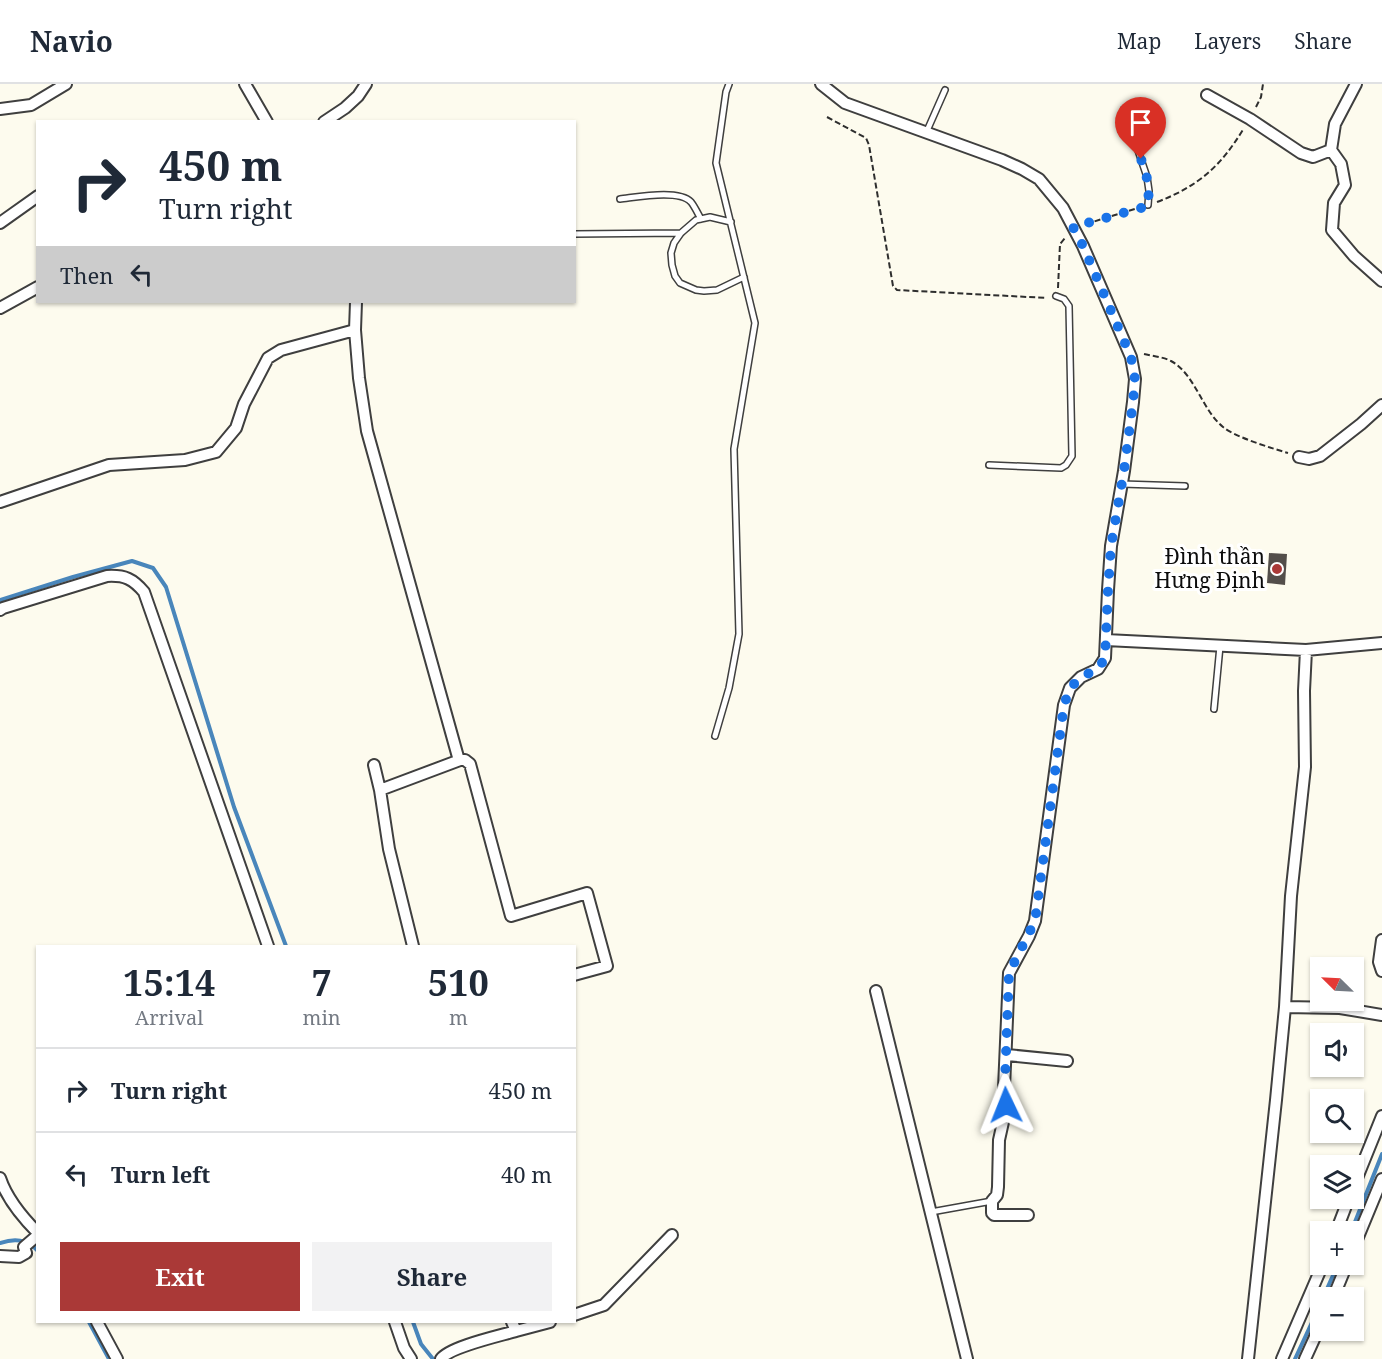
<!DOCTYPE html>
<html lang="en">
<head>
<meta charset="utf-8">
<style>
	body { margin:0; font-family:"Noto Serif",serif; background:#f2f2f3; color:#1f2937; height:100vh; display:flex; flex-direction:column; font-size:22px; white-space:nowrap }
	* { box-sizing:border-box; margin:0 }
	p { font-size:20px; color:#747a83 }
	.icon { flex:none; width:33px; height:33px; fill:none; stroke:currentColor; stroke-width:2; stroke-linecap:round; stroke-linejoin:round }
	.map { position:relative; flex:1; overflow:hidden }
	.sheet { position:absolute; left:36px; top:861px; width:540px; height:378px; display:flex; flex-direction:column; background:#fff; border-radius:0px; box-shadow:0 2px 4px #0004 }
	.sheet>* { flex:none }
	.hud { position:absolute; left:36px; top:36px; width:540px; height:183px; border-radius:0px; box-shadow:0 2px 4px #0004; background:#fff; color:#1f2937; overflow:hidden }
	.needle { width:39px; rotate:294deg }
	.controls { position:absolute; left:1310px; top:873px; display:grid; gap:12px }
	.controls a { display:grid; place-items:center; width:54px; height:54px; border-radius:0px; background:#fff; box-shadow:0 2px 4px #0004; font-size:30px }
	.pin { position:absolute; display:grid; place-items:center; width:51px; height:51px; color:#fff; margin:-62px -26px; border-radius:50% 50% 50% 0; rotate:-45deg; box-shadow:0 0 6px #0007 }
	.pin .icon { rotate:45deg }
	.me { position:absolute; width:66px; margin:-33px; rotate:358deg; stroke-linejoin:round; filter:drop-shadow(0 0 4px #0008) }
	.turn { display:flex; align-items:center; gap:21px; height:126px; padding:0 24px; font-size:27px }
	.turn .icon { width:78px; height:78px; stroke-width:2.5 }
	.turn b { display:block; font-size:42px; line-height:51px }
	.then { display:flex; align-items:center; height:57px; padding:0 24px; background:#0003; gap:12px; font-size:22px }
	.eta { display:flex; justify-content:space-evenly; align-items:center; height:102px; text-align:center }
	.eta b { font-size:36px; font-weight:700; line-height:42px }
	.primary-button { display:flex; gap:12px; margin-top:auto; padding:12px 24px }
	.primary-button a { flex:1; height:69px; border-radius:0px; background:#aa3937; color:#fff; font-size:24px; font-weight:700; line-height:69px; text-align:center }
	.primary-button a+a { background:#f2f2f3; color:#1f2937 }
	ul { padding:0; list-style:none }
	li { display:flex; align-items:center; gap:18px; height:84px; padding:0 24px; border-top:2px solid #e0e1e3 }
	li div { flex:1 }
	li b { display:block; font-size:22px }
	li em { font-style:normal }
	header { display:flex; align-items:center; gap:36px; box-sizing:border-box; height:84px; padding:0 30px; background:#fff; border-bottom:2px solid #e0e1e3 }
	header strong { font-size:28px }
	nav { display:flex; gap:33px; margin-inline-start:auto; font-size:21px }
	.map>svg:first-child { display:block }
</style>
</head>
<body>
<header>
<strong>Navio</strong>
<nav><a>Map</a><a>Layers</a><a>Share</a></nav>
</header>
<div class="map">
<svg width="1382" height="1275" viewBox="0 0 1382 1275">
	<rect width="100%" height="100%" fill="#fdfbee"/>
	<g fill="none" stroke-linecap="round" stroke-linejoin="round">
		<path stroke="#4986bb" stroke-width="4" d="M0 516 73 493 132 477 153 484 166 503 234 723 286 862
			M1351 1148 1382 1070
			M0 1159C15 1154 26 1155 38 1167
			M1323 1214 1338 1180
			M89 1238 109 1275
			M413 1238 421 1260 433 1275
			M1295 1275 1320 1221"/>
	</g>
	<path fill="#534e4a" d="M1269 469 1287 470 1285 501 1267 499Z"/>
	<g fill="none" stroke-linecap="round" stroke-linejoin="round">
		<defs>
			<path id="service" d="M1124 25 1147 93 1149 107 1148 121
				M1129 41C1143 38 1143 36 1146 22
				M926 49 945 6
				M620 115C638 113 679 105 691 118 695 123 698 130 701 135
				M731 138 710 133 696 136 681 149 674 159 671 169 672 181 675 192 680 199 696 206 704 207 717 206 744 193
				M574 150 681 149
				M989 381 1061 384 1066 381 1072 372 1069 222 1064 215 1056 212
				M1122 400 1185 402
				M1214 625 1220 562
				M715 652 729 604 739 550 734 365 755 239 716 79 726 8 729 0
				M931 1128 992 1117"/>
			<path id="minor" d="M245 0 267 38
				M821 0 845 19 1002 76 1022 85 1039 95 1063 124 1083 162 1131 273 1135 295 1133 318 1124 387 1111 462 1108 506 1105 574 1098 585 1081 593 1070 604 1064 621 1035 837 1029 852 1009 889 1004 1004 1006 1021 1005 1029 999 1056 998 1103 997 1111 992 1117V1129L994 1131H1028
				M1356 0 1335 40 1331 66 1341 80 1345 101 1334 119 1332 146 1354 172 1382 197
				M1207 11 1250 35 1301 69 1313 73 1331 66
				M0 25 31 21 66 0
				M324 38 345 24 358 12 366 0
				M0 139 38 112
				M0 224 38 203
				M355 246 359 294 367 347 458 673 460 676H465L470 680 511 832 587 809 607 882 574 891
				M1299 373 1309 375 1320 372 1361 340 1382 321
				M0 418 109 381 185 376 216 368 236 344 244 320 268 274 281 266 355 246 356 218
				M0 526 3 524 107 492C125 491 133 495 144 508L268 862
				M1106 556 1306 566 1382 559
				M374 681 380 706 389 765 413 862
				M380 706 460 676
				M1382 856 1379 878 1382 887
				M876 907 967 1275
				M1285 923 1340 924 1382 931
				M1007 971 1067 977
				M0 1094C7 1115 22 1133 38 1149
				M1353 1104 1382 1032
				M1336 1148 1349 1114
				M1353 1165 1382 1095
				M0 1172 19 1173 26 1169 24 1163 38 1151
				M1333 1214 1347 1180
				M574 1231 604 1221 672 1151
				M97 1238 117 1275
				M395 1238 404 1264 411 1275
				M516 1247 550 1238
				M441 1275C449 1263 499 1252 516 1247L512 1238
				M1248 1275 1276 1016 1285 923 1291 812 1305 683 1304 607 1306 566
				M1282 1275 1323 1180
				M1305 1275 1320 1242"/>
		</defs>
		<use href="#service" stroke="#3f3f3f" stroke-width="8"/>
		<use href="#minor" stroke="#3f3f3f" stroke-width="14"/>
		<path stroke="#2e2e2e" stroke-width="2" stroke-dasharray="6 3" stroke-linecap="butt" d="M1256 23 1261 13 1263 0
			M827 33 866 54 869 61 893 202 897 206 1047 214
			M1157 118C1199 102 1221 82 1244 44
			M1086 140 1141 123
			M1058 204 1060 160 1065 154
			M1144 270C1153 272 1163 273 1171 277 1195 290 1202 326 1223 343 1235 353 1271 364 1288 369"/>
		<use href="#service" stroke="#fff" stroke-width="5"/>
		<use href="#minor" stroke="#fff" stroke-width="10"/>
	</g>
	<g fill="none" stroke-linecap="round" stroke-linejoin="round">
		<path stroke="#1a73e8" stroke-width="10" stroke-dasharray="0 18" d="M1006 1021 1005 997 1009 889 1035 837 1064 621 1070 604 1081 593 1098 585 1105 574 1108 506 1111 462 1124 387 1133 318 1135 295 1131 273 1083 162 1073 143 1148 122 1149 101 1141 75"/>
	</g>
	<circle fill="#aa3937" stroke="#fff" stroke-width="2" cx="1277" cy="485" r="6"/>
	<g text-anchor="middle" stroke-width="6" stroke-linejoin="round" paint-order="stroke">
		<g font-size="21" fill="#0c0c0c" stroke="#fff" text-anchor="end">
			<text x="1265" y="480">Đình thần<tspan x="1265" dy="24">Hưng Định</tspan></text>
		</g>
	</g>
</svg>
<div class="controls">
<a><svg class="needle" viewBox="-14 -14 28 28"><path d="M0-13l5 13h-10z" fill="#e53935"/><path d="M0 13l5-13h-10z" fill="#747a83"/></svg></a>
<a><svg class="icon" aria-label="sound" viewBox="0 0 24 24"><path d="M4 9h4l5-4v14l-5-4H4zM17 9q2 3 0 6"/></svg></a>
<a><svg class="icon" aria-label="search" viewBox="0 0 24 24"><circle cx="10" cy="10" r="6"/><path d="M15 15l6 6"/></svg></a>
<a><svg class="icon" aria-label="layers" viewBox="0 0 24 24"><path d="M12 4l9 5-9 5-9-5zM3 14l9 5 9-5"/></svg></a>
<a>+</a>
<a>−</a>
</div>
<div class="pin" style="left:1141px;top:75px;background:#d93025"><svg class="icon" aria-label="arrive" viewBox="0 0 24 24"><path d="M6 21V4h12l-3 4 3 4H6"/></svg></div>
<svg class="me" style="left:1006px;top:1021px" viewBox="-20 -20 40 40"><path d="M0-17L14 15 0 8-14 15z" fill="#1a73e8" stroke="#fff" stroke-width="4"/></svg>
<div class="hud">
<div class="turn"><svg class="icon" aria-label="right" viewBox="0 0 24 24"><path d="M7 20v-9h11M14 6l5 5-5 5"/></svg><div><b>450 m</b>Turn right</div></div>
<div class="then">Then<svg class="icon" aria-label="left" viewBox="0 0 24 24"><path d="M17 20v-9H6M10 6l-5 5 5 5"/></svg></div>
</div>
<section class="sheet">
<div class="eta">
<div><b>15:14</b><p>Arrival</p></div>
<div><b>7</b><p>min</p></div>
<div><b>510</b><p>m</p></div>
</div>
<ul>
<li><svg class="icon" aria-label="right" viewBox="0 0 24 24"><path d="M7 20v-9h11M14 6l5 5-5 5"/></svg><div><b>Turn right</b></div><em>450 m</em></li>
<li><svg class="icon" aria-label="left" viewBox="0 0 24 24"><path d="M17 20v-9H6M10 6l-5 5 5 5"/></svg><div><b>Turn left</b></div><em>40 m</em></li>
</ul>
<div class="primary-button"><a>Exit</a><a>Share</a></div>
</section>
</div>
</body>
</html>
